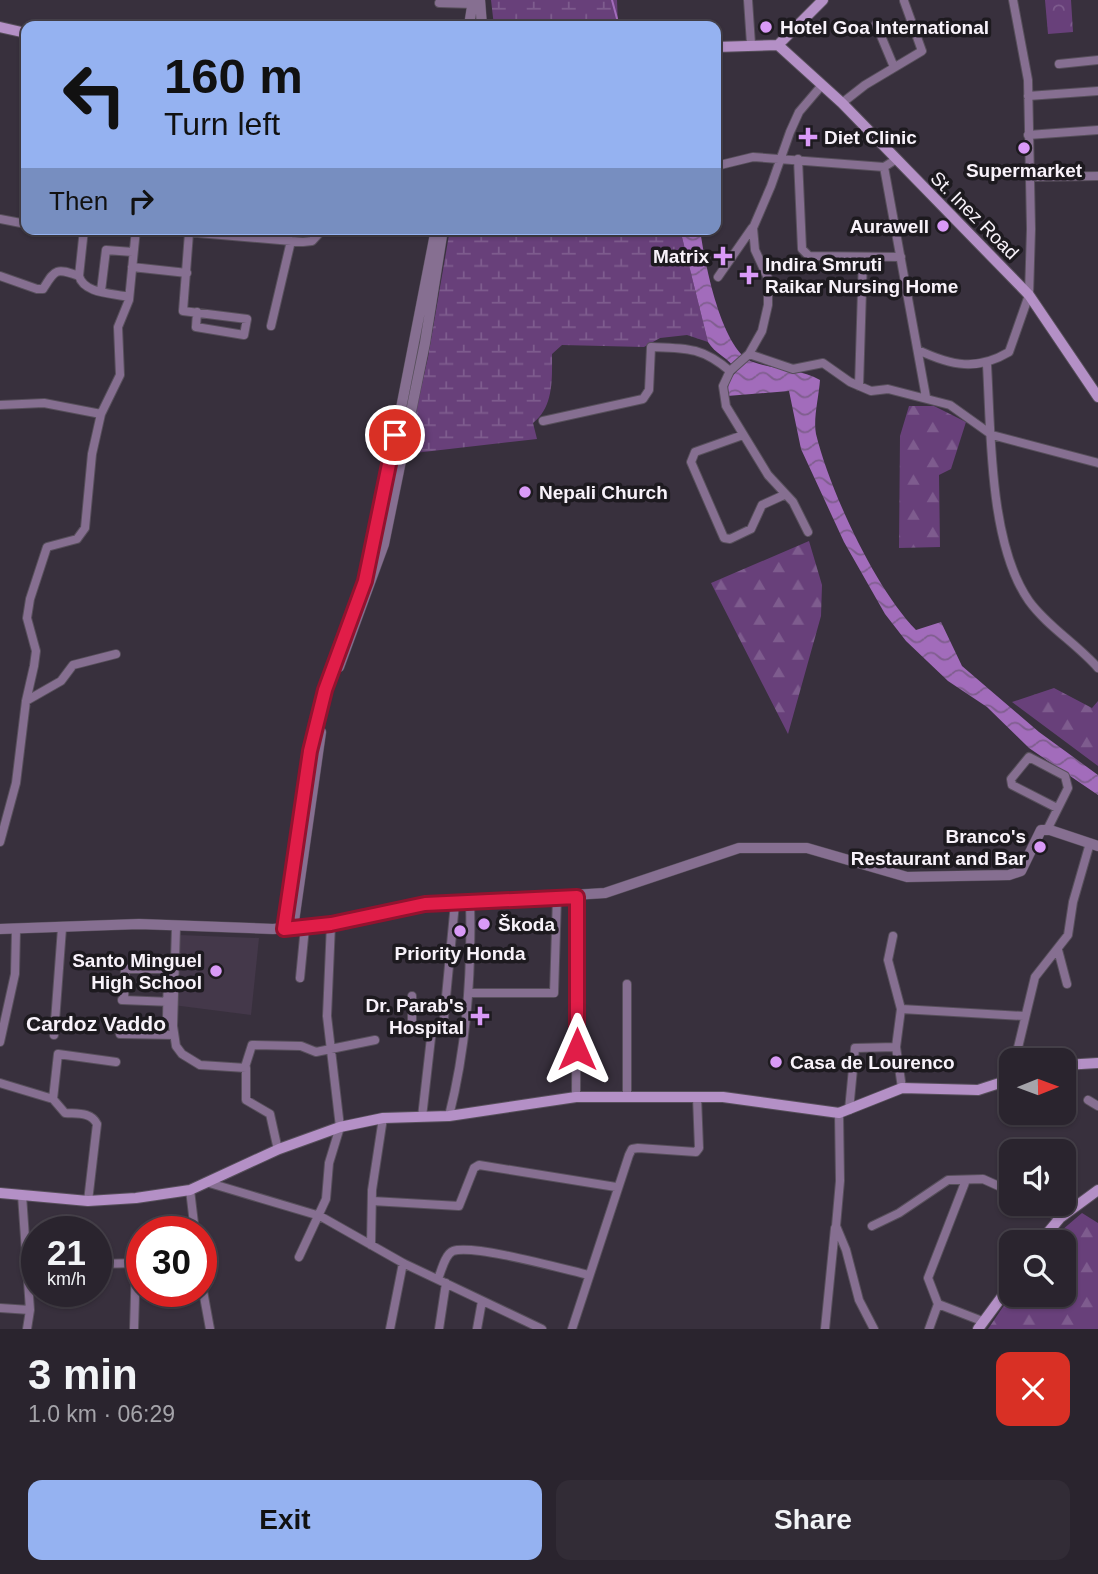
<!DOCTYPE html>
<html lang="en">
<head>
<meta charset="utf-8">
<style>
	body { margin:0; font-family:Arial,sans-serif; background:#322c36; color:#f1f3f6; height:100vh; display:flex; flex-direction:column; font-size:26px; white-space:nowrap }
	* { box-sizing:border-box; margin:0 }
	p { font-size:23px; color:#a5a4aa }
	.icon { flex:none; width:38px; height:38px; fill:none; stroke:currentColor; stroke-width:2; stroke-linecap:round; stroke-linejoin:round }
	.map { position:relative; height:1329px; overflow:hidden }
	.details { display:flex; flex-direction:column; background:#2a242e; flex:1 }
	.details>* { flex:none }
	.hud { position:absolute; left:21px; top:21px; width:700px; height:214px; border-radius:14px; box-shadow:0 2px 5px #0004,0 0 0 2px #46414a; background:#95b2f1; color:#111; overflow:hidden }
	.needle { width:46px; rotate:89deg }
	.buttons { position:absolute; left:999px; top:1048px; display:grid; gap:14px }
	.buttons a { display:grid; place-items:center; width:77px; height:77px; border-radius:14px; background:#2a242e; box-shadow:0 2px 5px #0004,0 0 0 2px #46414a; font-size:35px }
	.speed { position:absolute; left:21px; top:1216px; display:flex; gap:14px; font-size:35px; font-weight:700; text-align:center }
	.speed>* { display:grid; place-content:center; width:91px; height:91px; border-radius:50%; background:#2a242e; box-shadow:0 2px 5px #0004,0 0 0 2px #46414a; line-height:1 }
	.speed small { font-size:18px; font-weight:400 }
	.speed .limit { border:10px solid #d22; background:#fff; color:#111 }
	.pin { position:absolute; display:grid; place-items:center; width:60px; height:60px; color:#fff; margin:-30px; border:4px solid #fff; border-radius:50%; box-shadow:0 2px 7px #0007 }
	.me { position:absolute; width:77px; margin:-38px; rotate:0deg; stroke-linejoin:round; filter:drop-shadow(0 0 5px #0008) }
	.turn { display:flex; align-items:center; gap:24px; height:147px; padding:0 28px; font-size:32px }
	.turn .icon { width:91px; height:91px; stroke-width:2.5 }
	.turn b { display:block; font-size:49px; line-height:60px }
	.then { display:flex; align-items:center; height:66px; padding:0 28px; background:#0003; gap:14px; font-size:26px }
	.round { display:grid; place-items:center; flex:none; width:74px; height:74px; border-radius:14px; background:#322c36 }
	.headline { display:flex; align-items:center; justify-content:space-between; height:119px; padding:0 28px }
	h1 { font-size:42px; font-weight:800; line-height:52px }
	.primary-button { display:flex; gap:14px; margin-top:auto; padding:14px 28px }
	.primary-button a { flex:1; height:80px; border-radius:14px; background:#95b2f1; color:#111; font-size:28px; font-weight:800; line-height:80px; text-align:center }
	.primary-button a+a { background:#322c36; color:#f1f3f6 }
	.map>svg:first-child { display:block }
</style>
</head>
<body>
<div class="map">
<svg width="1098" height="1329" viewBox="0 0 1098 1329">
	<defs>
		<pattern id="forest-firs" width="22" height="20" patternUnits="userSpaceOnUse" patternTransform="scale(1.75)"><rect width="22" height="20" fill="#68407a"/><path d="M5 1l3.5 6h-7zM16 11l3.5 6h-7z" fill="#7e5c8e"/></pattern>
		<pattern id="wetland-marsh" width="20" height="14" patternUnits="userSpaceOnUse" patternTransform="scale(1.75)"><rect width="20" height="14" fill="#68407a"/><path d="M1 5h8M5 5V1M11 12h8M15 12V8" fill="none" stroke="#7e5c8e"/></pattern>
		<pattern id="park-crowns" width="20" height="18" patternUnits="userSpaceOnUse" patternTransform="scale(1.75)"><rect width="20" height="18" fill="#68407a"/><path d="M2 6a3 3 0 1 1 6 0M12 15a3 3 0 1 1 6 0" fill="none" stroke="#7e5c8e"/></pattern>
		<pattern id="water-waves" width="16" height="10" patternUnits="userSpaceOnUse" patternTransform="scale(1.75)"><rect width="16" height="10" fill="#a26cbb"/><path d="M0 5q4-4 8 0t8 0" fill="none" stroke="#7f5e8e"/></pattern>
	</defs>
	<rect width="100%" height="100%" fill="#38303d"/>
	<path fill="#44384a" d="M179 935 259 938 251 1015 173 1005Z"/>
	<path fill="url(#forest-firs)" d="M909 406H934L966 422 951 469 939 475 940 547 899 548 900 436Z
		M809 541 822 585 821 616 788 734 711 583Z
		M1054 688 1092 708 1098 701V766L1012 702Z
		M1082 1213 1098 1223V1329H988L1011 1295H1064V1242H1048Z"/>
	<path fill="url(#wetland-marsh)" d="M491 0H617L618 26H494Z
		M450 229H680L708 342 687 335 660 338 644 347 562 345 552 354C552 378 554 407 533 423L537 439 406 454 428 357Z"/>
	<path fill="url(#park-crowns)" d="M1045 0H1071L1073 32 1048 34Z"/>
	<path fill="url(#water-waves)" d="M680 229H700C704 259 721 351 753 362 775 370 801 369 820 380 819 396 813 419 816 434 830 491 875 588 916 630L941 622 962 666 1039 732 1098 775V795L1029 748 987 707 948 681 906 641 885 614 844 542 801 449 789 391 727 396 729 380 737 371C728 357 715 354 708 342Z"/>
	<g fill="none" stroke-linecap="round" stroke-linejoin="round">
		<path stroke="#a26cbb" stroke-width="2" d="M612 0 619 26"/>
		<defs>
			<path id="minor" d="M748 0 751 44
				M439 3 473 4
				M876 24 894 67
				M1059 64 1098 60
				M1028 96 1098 91
				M842 103 865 85 922 51 904 1
				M1028 135 1098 130
				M798 159 802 249 809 256 901 257
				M716 166 753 157 884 167 895 160
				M884 167 926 397
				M1030 177 1098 176
				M0 219 26 224
				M84 229 79 276C84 294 113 293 129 297
				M151 229 303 242 312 241 323 229
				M189 233 183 311 247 319 244 335 196 327 197 312
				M132 267 187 273
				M0 276 37 289H43C55 270 55 267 79 276
				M718 277 752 228
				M101 291 106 250 133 252
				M271 326 291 241
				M918 350C952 366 977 371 1009 352L1029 295 1031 229 1028 80 1013 0
				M749 354 793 369 823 363 850 382 871 391 888 389 950 405 992 435 1098 463
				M987 365C991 432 989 544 1029 601 1047 626 1077 644 1098 668
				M859 386 863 258
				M0 405 44 403 101 414
				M543 421 643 399 649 390 651 347C686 348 702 347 730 371
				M743 435 695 452 691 462 724 538 730 539 751 529 762 505 784 495
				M808 532 793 502 768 475 726 406 723 386 730 371 749 354 762 331 768 305V278L755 250 753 228 771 186 790 132 799 112 822 85
				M26 701 61 681 73 665 116 654
				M1047 830 1068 788 1065 776 1029 757 1011 779 1012 785 1057 808
				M0 842 16 783 26 701 34 666 36 651 27 618 30 599 47 547 77 539 85 528 92 454 101 414 120 375 118 327 129 300 136 229
				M176 927 173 1026 176 1046 182 1054 200 1065 246 1068V1100L270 1114 278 1150
				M893 936 888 960 901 1009
				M1058 950 1067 984
				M300 978 305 927
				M470 993H554L557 898
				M412 996V1026L443 1028 455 903
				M122 1000 172 1002
				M124 1000 125 969H168L167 1019
				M120 1034 174 1035
				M54 1035 62 928
				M0 1042 15 974 16 930
				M1015 1060 1035 977 1068 935 1073 902 1090 843
				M245 1067 252 1045 301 1046 316 1052 375 1040
				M0 1083 53 1099 65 1113C78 1114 91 1112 97 1124L88 1201
				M902 1088 896 1047 901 1009 1024 1016
				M576 1097 577 897
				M627 1097V984
				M53 1099 58 1054 116 1062
				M1088 1100 1098 1106
				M849 1110 855 1048 896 1047
				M839 1113 840 1181 836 1226 846 1250 859 1300 874 1329
				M449 1116C467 1045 472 975 470 902
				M422 1117 432 1029
				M966 1180 928 1278 938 1304 982 1321
				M206 1182 320 1216 403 1263 542 1329
				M190 1190 195 1232
				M22 1195 30 1310 27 1329
				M372 1201 459 1206 474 1168 479 1165 616 1187
				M1035 1204 1060 1218
				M872 1226 899 1213 948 1180 983 1179 1012 1192
				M371 1245 372 1190 383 1118
				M299 1257 326 1199 329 1163 340 1127 327 1016 331 924
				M96 1264 139 1263
				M438 1279C441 1272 445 1254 453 1251 474 1244 563 1269 589 1275
				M201 1280 210 1329
				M0 1308 30 1310
				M134 1329 136 1263
				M390 1329 403 1263
				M439 1329 446 1283
				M477 1329 482 1301
				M572 1329 629 1155 632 1149 638 1148 696 1152 699 1148 697 1097
				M825 1329 835 1228
				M929 1329 938 1304"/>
			<path id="tertiary" d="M480 0 482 26
				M469 26 473 0
				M339 667 384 544 425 343 443 229
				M293 928 321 732
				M0 929 139 924 273 929 331 924 425 904 605 893 739 848H807L907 877 1009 875 1021 871 1041 830H1050L1098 846
				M284 929 310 751 325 690 373 552 436 229"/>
			<path id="secondary" d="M0 27 26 33
				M778 45 842 103 1029 295 1098 397
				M716 47 778 45 823 0
				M1064 1065 1098 1063
				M0 1193 88 1201 136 1198 190 1190 279 1149 340 1127 383 1118 449 1116 576 1097H723L839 1113 902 1088 978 1090 1012 1079
				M1040 1242 1060 1218 1098 1190
				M978 1329 1012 1283"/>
		</defs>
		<use href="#minor" stroke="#574f5b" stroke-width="10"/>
		<use href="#tertiary" stroke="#574f5b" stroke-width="11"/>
		<use href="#secondary" stroke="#574f5b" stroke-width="12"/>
		<use href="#minor" stroke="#866f91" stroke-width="8"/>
		<use href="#tertiary" stroke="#866f91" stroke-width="10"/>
		<use href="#secondary" stroke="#b490c6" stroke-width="10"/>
	</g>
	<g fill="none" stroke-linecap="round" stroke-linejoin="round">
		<defs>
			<path id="route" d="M395 435 365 581 325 690 310 751 284 929 331 924 425 904 577 897V1049"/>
		</defs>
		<use href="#route" stroke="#92132f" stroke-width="18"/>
		<use href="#route" stroke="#e11d48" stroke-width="12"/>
	</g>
	<g fill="#d99af7" stroke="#1d1a1f" stroke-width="2.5">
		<circle cx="766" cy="27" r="7"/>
		<path d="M804.5 126.5h7v7h7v7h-7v7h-7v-7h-7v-7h7z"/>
		<circle cx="1024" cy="148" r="7"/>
		<circle cx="943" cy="226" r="7"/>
		<path d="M719.5 245.5h7v7h7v7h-7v7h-7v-7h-7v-7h7z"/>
		<path d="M745.5 264.5h7v7h7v7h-7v7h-7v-7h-7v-7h7z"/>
		<circle cx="525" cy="492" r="7"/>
		<circle cx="1040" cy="847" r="7"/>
		<circle cx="484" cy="924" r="7"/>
		<circle cx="460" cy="931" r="7"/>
		<circle cx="216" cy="971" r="7"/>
		<path d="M476.5 1005.5h7v7h7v7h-7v7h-7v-7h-7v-7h7z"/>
		<circle cx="776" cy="1062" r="7"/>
	</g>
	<g text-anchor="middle" stroke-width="7" stroke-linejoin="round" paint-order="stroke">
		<g font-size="19" font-weight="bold" fill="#f8f2fa" stroke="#1d1a1f" text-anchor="start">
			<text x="780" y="34">Hotel Goa International</text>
			<text x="824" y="144">Diet Clinic</text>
			<text x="1024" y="177" text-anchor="middle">Supermarket</text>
			<text x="929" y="233" text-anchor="end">Aurawell</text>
			<text x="709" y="263" text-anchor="end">Matrix</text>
			<text x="765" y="271">Indira Smruti<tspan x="765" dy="22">Raikar Nursing Home</tspan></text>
			<text x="539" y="499">Nepali Church</text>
			<text x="1026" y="843" text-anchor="end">Branco's<tspan x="1026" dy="22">Restaurant and Bar</tspan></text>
			<text x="498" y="931">Škoda</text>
			<text x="460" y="960" text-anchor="middle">Priority Honda</text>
			<text x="202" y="967" text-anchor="end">Santo Minguel<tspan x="202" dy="22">High School</tspan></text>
			<text x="464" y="1012" text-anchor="end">Dr. Parab's<tspan x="464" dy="22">Hospital</tspan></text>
			<text x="790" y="1069">Casa de Lourenco</text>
		</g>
		<g font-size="19" fill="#f8f2fa" stroke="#1d1a1f">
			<text transform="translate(975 215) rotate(45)" y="7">St. Inez Road</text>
		</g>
		<g font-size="21" font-weight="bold" fill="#f8f2fa" stroke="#1d1a1f">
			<text x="96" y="1031">Cardoz Vaddo</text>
		</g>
	</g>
</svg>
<div class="buttons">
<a><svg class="needle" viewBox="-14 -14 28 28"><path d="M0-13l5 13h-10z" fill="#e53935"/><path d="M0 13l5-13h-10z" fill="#a5a4aa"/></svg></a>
<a><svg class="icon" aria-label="sound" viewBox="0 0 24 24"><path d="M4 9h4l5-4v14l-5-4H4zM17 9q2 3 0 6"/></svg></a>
<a><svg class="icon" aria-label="search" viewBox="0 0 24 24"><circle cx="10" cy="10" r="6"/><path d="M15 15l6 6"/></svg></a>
</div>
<div class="speed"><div>21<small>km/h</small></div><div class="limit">30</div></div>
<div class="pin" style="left:395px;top:435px;background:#d93025"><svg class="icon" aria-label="arrive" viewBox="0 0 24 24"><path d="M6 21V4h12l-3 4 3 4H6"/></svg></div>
<svg class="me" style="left:577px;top:1049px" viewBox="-20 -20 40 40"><path d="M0-17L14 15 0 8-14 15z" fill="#e11d48" stroke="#fff" stroke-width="4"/></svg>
<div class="hud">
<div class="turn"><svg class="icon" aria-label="left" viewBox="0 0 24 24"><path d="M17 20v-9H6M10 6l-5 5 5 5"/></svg><div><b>160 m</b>Turn left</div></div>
<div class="then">Then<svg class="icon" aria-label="right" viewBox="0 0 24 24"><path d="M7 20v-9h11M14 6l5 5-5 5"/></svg></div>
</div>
</div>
<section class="details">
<div class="headline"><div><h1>3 min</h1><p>1.0 km · 06:29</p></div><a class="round" style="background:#d93025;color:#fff"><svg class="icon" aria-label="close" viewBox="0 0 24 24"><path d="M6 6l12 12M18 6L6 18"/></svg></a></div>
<div class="primary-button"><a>Exit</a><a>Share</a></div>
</section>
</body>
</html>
